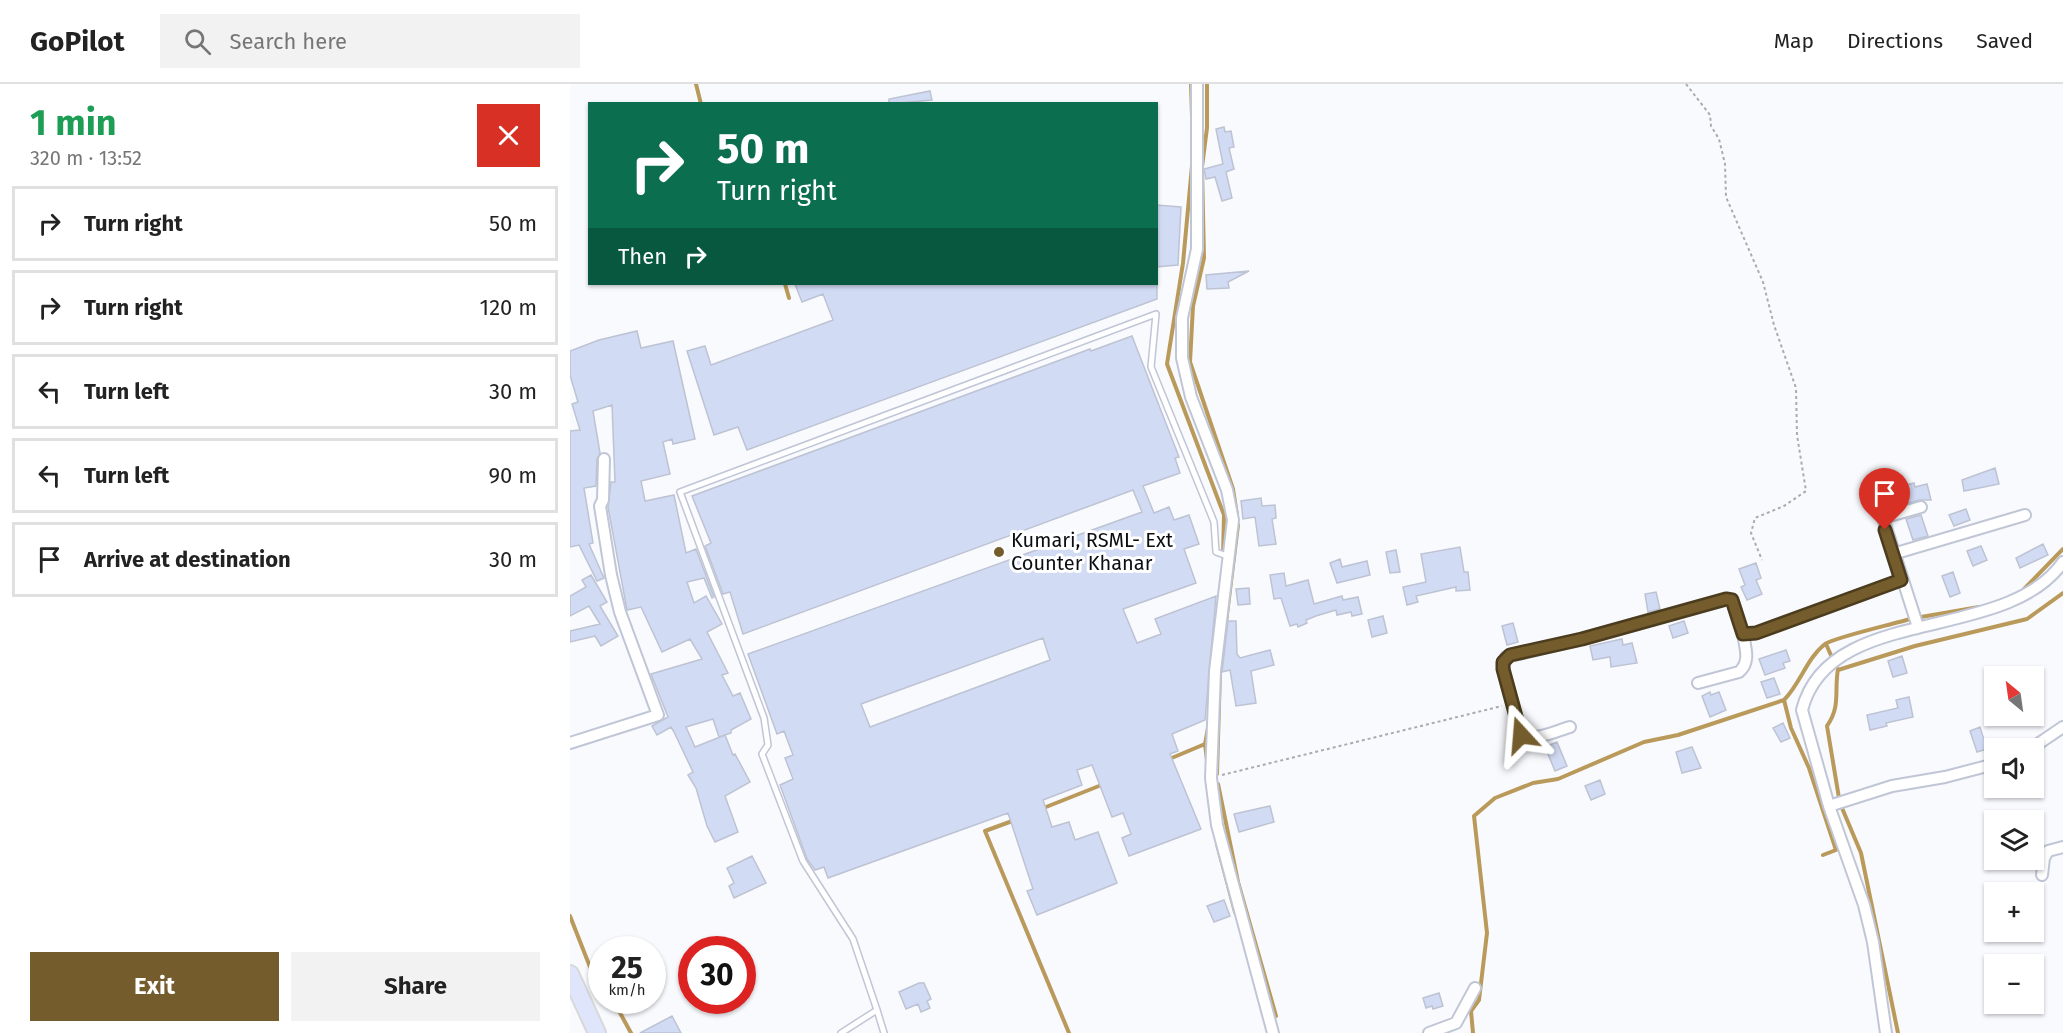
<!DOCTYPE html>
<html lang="en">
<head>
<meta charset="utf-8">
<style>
	body { margin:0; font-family:"Fira Sans",sans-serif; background:#f2f2f2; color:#222; height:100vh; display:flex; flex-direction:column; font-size:22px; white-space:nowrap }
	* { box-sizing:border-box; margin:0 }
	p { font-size:20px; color:#767676 }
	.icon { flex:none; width:33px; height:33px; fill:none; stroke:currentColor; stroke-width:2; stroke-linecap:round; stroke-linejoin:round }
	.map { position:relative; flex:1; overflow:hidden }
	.panel { display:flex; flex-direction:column; background:#fff; width:570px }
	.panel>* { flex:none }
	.guide { position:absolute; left:18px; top:18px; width:570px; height:183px; border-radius:0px; box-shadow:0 2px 4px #0004; background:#0b6e4f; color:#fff; overflow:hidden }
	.needle { width:39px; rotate:331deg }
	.fabs { position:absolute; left:1414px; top:582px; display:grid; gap:12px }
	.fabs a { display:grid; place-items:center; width:60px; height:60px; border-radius:0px; background:#fff; box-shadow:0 2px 4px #0004; font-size:30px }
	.speed { position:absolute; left:18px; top:852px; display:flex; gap:12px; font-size:30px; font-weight:700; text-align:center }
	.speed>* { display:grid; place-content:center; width:78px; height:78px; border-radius:50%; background:#fff; box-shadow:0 2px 4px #0004; line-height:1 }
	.speed small { font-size:15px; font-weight:400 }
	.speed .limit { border:9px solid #d22; background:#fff; color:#111 }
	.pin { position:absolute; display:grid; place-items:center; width:51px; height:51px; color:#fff; margin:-62px -26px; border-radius:50% 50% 50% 0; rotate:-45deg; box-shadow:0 0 6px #0007 }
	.pin .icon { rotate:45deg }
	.me { position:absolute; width:66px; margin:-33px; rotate:341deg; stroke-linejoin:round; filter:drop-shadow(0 0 4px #0008) }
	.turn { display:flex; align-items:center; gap:21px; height:126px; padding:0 30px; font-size:27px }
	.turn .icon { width:78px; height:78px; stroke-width:2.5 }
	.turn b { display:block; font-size:42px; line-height:51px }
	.then { display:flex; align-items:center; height:57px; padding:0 30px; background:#0003; gap:12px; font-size:22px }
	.round { display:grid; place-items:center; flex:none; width:63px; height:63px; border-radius:0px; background:#f2f2f2 }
	.head { display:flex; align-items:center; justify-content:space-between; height:102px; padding:0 30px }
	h1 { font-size:36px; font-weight:700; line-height:45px; color:#1e9e55 }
	.button { display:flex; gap:12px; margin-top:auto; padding:12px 30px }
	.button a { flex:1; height:69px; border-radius:0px; background:#745c2d; color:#fff; font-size:24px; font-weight:700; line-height:69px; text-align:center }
	.button a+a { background:#f2f2f2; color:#222 }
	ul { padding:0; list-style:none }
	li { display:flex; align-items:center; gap:18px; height:75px; margin:0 12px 9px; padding:0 18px; border:3px solid #e0e0e0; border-radius:0px }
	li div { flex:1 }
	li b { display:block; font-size:22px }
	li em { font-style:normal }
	header { display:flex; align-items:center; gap:36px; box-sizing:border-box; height:84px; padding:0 30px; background:#fff; border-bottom:2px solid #e0e0e0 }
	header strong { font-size:28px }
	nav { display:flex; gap:33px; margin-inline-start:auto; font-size:21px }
	.search { width:420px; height:54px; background:#f2f2f2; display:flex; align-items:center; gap:15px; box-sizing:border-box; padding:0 21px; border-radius:0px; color:#767676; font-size:22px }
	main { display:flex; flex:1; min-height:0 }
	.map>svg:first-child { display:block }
</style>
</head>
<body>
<header>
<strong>GoPilot</strong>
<div class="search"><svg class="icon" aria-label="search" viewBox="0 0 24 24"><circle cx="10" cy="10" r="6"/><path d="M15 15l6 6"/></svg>Search here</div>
<nav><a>Map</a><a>Directions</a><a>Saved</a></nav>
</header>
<main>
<section class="panel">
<div class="head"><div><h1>1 min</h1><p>320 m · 13:52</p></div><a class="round" style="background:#d93025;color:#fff"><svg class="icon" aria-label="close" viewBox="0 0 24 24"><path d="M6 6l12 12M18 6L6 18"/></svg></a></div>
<ul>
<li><svg class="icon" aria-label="right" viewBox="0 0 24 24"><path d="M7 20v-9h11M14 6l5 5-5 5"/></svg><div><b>Turn right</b></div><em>50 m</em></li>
<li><svg class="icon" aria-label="right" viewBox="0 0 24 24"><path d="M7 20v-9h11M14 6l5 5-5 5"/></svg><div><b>Turn right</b></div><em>120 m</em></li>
<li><svg class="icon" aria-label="left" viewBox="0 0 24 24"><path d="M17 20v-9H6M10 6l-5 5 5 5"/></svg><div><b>Turn left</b></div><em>30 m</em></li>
<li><svg class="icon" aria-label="left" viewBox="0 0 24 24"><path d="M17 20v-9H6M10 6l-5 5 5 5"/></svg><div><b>Turn left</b></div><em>90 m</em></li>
<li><svg class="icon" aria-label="arrive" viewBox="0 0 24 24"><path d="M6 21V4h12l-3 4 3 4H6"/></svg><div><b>Arrive at destination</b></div><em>30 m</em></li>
</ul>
<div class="button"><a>Exit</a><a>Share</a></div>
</section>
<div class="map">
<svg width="1493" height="949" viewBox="0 0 1493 949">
	<rect width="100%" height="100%" fill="#f9fafe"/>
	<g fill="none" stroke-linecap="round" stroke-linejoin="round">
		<path stroke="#ba9a5b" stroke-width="4" d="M126 0 131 20
			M621 0 622 32
			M637 0V44L632 83 634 174 623 222 620 278 663 405 667 431
			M622 82 613 179 597 280 654 431 653 473
			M215 200 219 214
			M1454 505 1493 465
			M1351 533 1409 523
			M1256 560 1264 578
			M1268 585C1264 608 1271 622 1257 642L1269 714
			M1268 586 1345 562 1457 535 1493 509
			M1214 616 1221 644 1239 684 1266 766 1253 771
			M597 676 635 660
			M637 676 635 660 638 644
			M647 690 650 587 668 441
			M648 700 668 798 706 932
			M1272 724 1291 769 1328 949
			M471 725 534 700
			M445 736 415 747 499 949
			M647 760 665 828
			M0 832 20 883 32 899
			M43 916 61 949
			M903 949 901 927 909 916 917 849 904 732 925 714 963 699 988 695 1074 658 1108 651 1214 616C1230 600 1237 574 1255 560 1266 553 1324 540 1340 535"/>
	</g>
	<path fill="#d2dbf4" stroke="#bdc3d3" stroke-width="1.5" fill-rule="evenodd" d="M360 7 362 16 319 20V15Z
		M654 43 655 48 661 47 664 63 659 64 664 85 656 88 662 114 652 117 645 93 636 95 634 85 653 80 646 45Z
		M586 121 611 123 608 181 586 183Z
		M679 187 658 198 659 204 637 205 636 191Z
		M225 200H587V215L177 366 168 343 144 351 117 267 135 262 141 281 263 236 253 210 232 218Z
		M67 247 71 264 103 257 125 355 103 360 102 355 93 358 100 390 71 397 75 417 104 411 116 469 126 465 144 513 142 514 134 494 117 498 124 519 136 512 152 540 137 548 158 589 152 591 163 612 170 609 181 635 161 646V649L149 653 143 635 116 643 125 663 155 651 163 671 165 670 180 698 155 712 168 748 145 758 137 742 126 704 118 691 123 688 104 648 101 643 87 651 82 642 98 633 81 590 132 575 120 555 92 568 71 523 57 526 38 423 41 398H45L42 321 23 327 30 369 27 375 26 402 14 404 23 459 19 460 34 494 27 497 9 461 0 463V347L10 346 2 320 8 318 0 291V267L29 256Z
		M562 252 609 373 605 374 610 389 573 402 584 429 599 423 604 436 619 431 629 460 614 465 626 499 553 525 567 559 591 550 585 535 646 512 635 636 602 650 608 667 600 670 631 745 559 772 552 754 561 750 553 729 542 733 522 681 507 686 512 701 473 716 482 743 499 738 505 756 528 748 547 799 467 831 457 807 463 805 438 729 258 794 254 783 245 786 237 775 210 701 223 695 215 674 223 671 214 647 207 650 178 570 572 428 563 406 173 550 160 508 153 510 135 462 141 459 122 412 520 265 521 267ZM473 554 480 576 300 643 291 620Z
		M1425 384 1429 400 1394 407 1392 396Z
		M1344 399 1345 403 1357 400 1361 416H1349L1332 421 1327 408 1334 406 1333 402Z
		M691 414 692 422 705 421 706 434 702 435 706 460 689 462 685 433 673 435 671 417Z
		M1396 425 1400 436 1384 442 1379 431Z
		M1351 431 1358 452 1343 456 1336 435Z
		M1473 460 1478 471 1450 484 1446 474Z
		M1411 462 1417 476 1403 482 1397 467Z
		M890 463 894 488H898L900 506 886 507V503L846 512 848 518 837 521 833 503 856 498 851 470Z
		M826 466 830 488 820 489 816 468Z
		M770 475 772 483 797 477 800 491 767 499 760 479Z
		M1186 479 1191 494 1186 496 1192 510 1177 516 1171 503 1175 501 1169 485Z
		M1383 488 1390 509 1380 513 1372 492Z
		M714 489 716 502 738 496 744 520 772 512 773 516 788 513 792 530 782 532 781 528 767 531 766 526 746 532 736 536 737 539 728 543 727 540 720 542 711 514 704 515 700 491Z
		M21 491 37 518 30 522 48 552 31 562 25 552 0 558V547L30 540 19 522 0 532V512L16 503 12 496Z
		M679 504 680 520 668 521 666 505Z
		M1086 508 1090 525 1078 528 1075 510Z
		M813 532 817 549 802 553 798 536Z
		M658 537H666L667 570 670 574 700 566 704 581 681 587 686 619 666 622 660 586 652 588Z
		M1114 537 1118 549 1103 554 1099 542Z
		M943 539 948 558 937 561 932 542Z
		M1052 555 1053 561 1062 559 1067 579 1041 583 1040 573 1023 576 1020 562Z
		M1216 566 1220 577 1213 579 1215 584 1195 591 1189 575Z
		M1332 572 1337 589 1323 593 1318 577Z
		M1204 594 1210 610 1197 614 1191 598Z
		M1140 608 1141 611 1149 608 1156 626 1140 633 1132 612Z
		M1339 613 1343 633 1316 639 1317 642 1300 646 1297 631 1328 624 1326 616Z
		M1213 639 1220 654 1211 658 1203 644Z
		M1410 643 1417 665 1407 668 1400 647Z
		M987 658 997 682 985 687 975 663Z
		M1122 663 1131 684 1112 689 1106 668Z
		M1030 696 1035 710 1021 716 1015 702Z
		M700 722 704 738 669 748 664 730Z
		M182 772 196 799 164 814 159 802 164 799 157 784Z
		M654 816 660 832 644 838 637 822Z
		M349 899H354L361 915 357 917 360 924 351 928 348 920 336 925 329 908Z
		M869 909 873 922 863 925 862 922 856 924 853 914Z
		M102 932 111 949H70Z"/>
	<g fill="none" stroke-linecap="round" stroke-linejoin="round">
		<defs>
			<path id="lane" d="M307 926 314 949
				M271 949 307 926 283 855 233 777 192 670 198 661 194 634 110 408 586 230 581 283 644 438 646 468 657 472"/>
			<path id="street" d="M627 0V165L612 234V274L621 313 657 406 663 436 645 587 641 694 647 741 703 949
				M1323 470 1455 431
				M1348 543 1314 437 1316 433 1351 423
				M1128 599 1169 588C1181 578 1175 563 1173 550
				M1000 643C986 647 964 658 951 651L933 585 936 573 1012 555 1156 515 1162 516 1173 550 1186 549 1331 496
				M0 659 88 631 50 528 41 491 30 422 33 416 34 375
				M1462 664 1493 643
				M1259 722 1322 702 1375 693 1425 680
				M1472 791 1474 774 1478 767 1493 763
				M859 949 886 939 905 904
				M1316 949 1303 858 1294 821 1259 722 1232 626C1259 519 1435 561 1493 478"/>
			<path id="primary" d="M0 890 27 949"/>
		</defs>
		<use href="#lane" stroke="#c0c6d6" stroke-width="8"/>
		<use href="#street" stroke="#c0c6d6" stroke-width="14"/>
		<use href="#primary" stroke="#d8d8d9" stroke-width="20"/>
		<path stroke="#a9abaf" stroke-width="2" stroke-dasharray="3 3" stroke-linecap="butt" d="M1116 0 1140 31 1141 42 1149 55 1155 80 1156 113 1193 198 1204 241 1226 304 1227 351 1236 407 1214 422 1185 434 1181 449 1192 476
			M652 691 932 622"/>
		<use href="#lane" stroke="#fff" stroke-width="5"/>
		<use href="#street" stroke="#fff" stroke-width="10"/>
		<use href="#primary" stroke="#dfe6fb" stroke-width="16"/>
	</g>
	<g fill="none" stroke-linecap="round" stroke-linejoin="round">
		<defs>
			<path id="route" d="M951 651 933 585V578L940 571 1012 555 1156 515 1162 516 1173 550 1186 549 1331 496 1315 446"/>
		</defs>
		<use href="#route" stroke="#4b3c1d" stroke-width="15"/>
		<use href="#route" stroke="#745c2d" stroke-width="10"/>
	</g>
	<circle fill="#745c2d" stroke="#fff" stroke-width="2" cx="429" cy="468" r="6"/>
	<g text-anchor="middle" stroke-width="6" stroke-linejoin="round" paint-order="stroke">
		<g font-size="20" fill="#0b0d12" stroke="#fff" text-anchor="start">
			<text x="441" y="463">Kumari, RSML- Ext<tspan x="441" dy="23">Counter Khanar</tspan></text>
		</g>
	</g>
</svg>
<div class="fabs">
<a><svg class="needle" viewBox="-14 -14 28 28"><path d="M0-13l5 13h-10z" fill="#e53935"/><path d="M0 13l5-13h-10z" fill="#767676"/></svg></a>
<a><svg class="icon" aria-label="sound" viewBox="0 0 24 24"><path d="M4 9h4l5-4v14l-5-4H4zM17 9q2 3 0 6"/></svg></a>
<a><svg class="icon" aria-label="layers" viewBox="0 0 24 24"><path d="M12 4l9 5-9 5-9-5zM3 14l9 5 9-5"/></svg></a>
<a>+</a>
<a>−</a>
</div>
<div class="speed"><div>25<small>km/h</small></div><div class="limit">30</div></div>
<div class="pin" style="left:1315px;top:446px;background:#d93025"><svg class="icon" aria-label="arrive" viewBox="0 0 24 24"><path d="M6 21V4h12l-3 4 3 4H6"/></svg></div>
<svg class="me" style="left:951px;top:651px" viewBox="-20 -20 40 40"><path d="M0-17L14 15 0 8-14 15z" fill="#745c2d" stroke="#fff" stroke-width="4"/></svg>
<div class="guide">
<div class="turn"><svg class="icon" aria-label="right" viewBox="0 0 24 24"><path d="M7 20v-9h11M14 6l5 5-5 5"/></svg><div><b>50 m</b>Turn right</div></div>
<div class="then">Then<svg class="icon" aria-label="right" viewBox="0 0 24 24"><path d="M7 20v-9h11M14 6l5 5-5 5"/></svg></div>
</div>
</div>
</main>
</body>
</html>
